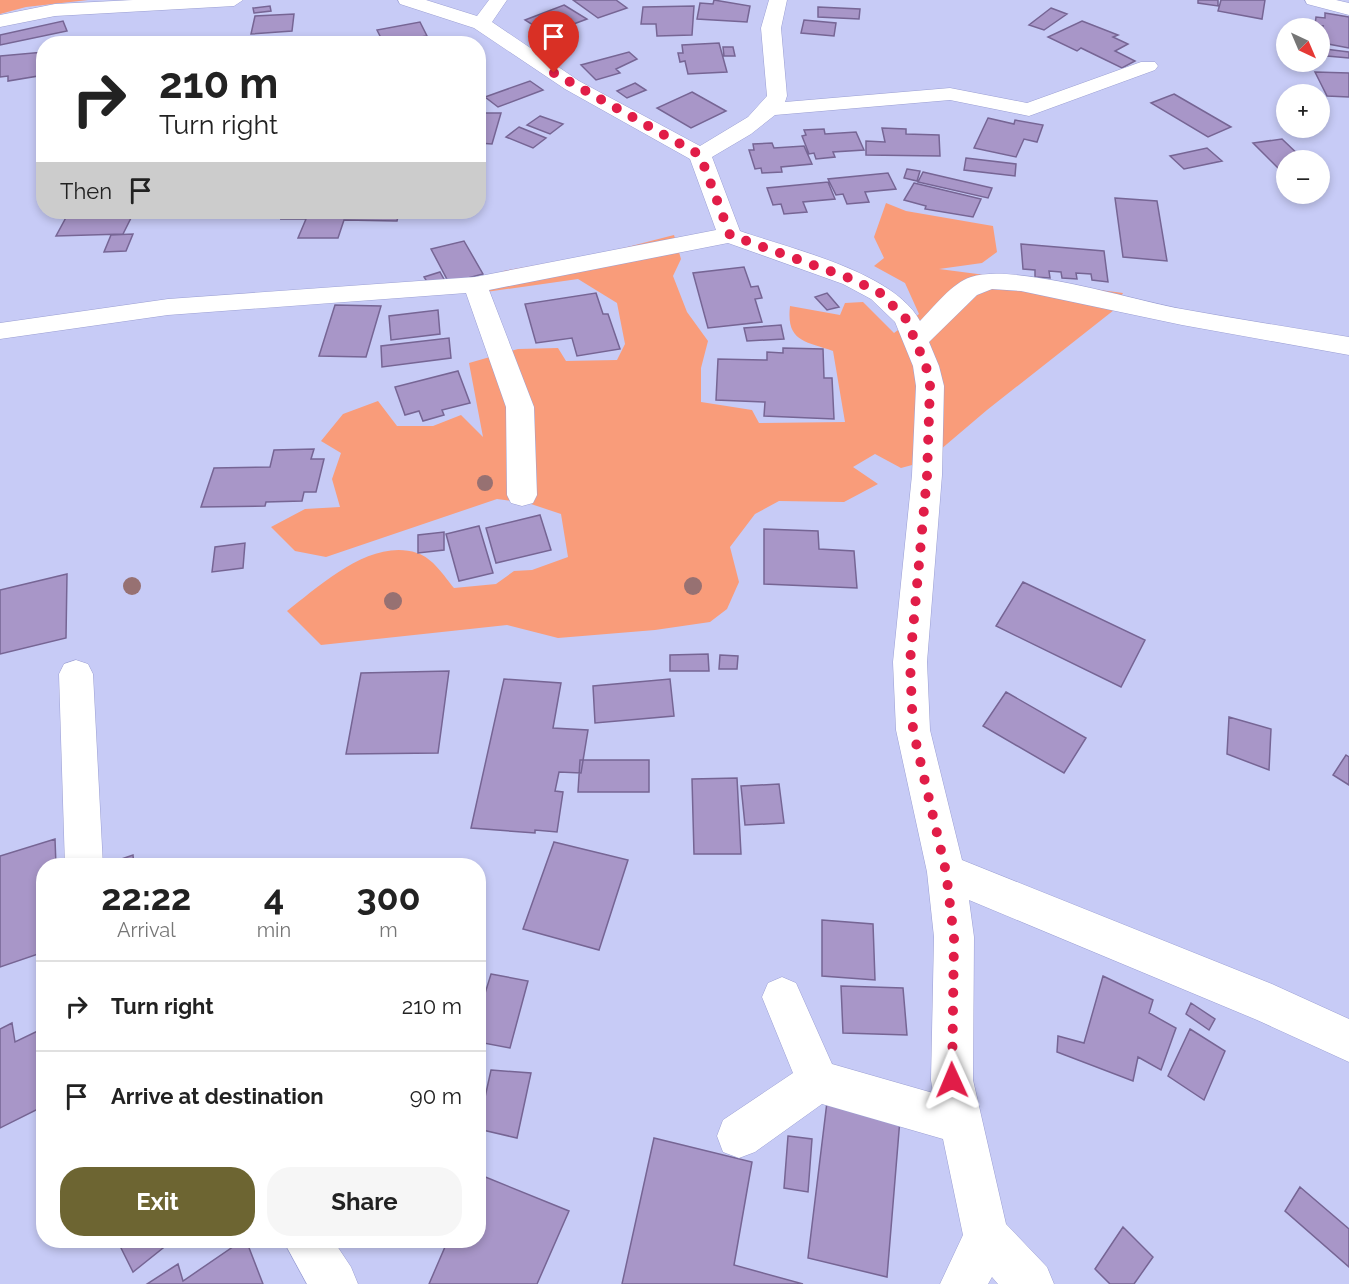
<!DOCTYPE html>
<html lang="en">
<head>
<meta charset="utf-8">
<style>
	body { margin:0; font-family:Raleway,sans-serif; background:#f6f6f6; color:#222; height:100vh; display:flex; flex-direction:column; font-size:22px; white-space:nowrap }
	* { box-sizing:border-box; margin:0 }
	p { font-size:20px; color:#767676 }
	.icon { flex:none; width:33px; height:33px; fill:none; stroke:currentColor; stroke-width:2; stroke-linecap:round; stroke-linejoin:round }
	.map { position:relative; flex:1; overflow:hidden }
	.panel { position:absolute; left:36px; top:858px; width:450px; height:390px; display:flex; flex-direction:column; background:#fff; border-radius:24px; box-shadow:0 3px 9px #0003 }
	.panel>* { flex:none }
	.guide { position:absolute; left:36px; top:36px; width:450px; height:183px; border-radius:24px; box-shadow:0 3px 9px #0003; background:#fff; color:#222; overflow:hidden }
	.needle { width:39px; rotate:136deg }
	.tools { position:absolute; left:1276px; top:18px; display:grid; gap:12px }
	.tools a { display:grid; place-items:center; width:54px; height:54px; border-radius:50%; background:#fff; box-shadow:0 3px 9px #0003; font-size:30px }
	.pin { position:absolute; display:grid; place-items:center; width:51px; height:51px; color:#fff; margin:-62px -26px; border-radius:50% 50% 50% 0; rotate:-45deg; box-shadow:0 0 6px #0007 }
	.pin .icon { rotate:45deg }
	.me { position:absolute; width:66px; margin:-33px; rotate:359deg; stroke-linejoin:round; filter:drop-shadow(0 0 4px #0008) }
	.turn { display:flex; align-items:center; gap:21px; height:126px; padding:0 24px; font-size:27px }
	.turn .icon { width:78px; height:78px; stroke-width:2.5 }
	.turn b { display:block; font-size:42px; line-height:51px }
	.then { display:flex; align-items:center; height:57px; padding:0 24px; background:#0003; gap:12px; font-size:22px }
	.eta { display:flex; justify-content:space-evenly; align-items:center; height:102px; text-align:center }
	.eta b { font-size:36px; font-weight:700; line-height:42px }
	.button { display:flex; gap:12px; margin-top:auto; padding:12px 24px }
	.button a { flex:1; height:69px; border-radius:24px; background:#6d6532; color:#fff; font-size:24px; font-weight:700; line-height:69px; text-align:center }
	.button a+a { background:#f6f6f6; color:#222 }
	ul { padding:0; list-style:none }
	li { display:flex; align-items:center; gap:18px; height:90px; padding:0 24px; border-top:2px solid #e0e0e0 }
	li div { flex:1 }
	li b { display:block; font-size:22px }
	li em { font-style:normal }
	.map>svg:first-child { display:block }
</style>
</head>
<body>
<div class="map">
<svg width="1349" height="1284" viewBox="0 0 1349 1284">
	<rect width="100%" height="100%" fill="#c7cbf6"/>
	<path fill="#f99c7a" d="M0 0H88L26 7 0 14Z
		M886 203 906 211 993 226 997 252 982 263 939 269 1123 293 1114 310 987 410 927 461 901 468 875 454 853 467 878 484 844 502 779 501 755 514 730 547 739 582 727 609 710 622 655 630 558 638 507 625 321 645 287 611C321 585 371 538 417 553 433 558 444 576 454 588L496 584 514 571 532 570 568 557 561 514 528 503 497 499 326 557 295 551 271 527 305 509 340 507 332 479 341 453 321 441 343 414 378 401 397 426H433L461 415 483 437 469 363 518 349 558 348 566 361 617 360 625 344 617 303 578 279 486 292 503 271 600 254 674 235 681 259 673 276 687 312 708 341 701 368V402L752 410 759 423 845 422 833 351C805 341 786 342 790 306L840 315 845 303 863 302 894 333 919 314 905 283 874 266 884 258 874 237Z"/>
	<path fill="#a896c8" stroke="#766594" stroke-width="1.5" d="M573 0H616L627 8 598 18Z
		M714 0 750 6 747 22 697 19 700 3 713 4Z
		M1198 0H1218V6L1198 3Z
		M1221 0H1265L1262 19 1218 11Z
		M564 5 587 19 547 34 525 20Z
		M270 6 271 11 254 13 253 8Z
		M694 6 692 35 657 36 656 24H641L643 7Z
		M818 7 860 9 859 19 818 17Z
		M1051 8 1067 14 1044 30 1029 25Z
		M1325 13 1349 17V48L1323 43 1320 28H1315V26H1324L1315 25 1316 17 1325 18Z
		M294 14 292 31 251 34 255 16Z
		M804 20 836 23 834 36 801 33Z
		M63 21 67 31 0 45V35Z
		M1082 21 1118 35 1113 37 1128 44 1115 51 1135 61 1122 68 1081 48 1077 51 1048 37Z
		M420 22 427 36 414 38 417 44H406L404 40 384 44 377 30Z
		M462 37 467 44H431Z
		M719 43 727 72 688 74 685 61 680 62 678 53H683L682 45Z
		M723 47H733L735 56H724Z
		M1325 49 1349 52V58L1327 56Z
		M44 52V75L8 81V76L0 77V56Z
		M629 52 637 59 616 69 620 73 596 80 581 65Z
		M1315 72 1349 73V97L1327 96Z
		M530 81 543 90 498 107 485 97Z
		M635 83 646 90 627 98 617 91Z
		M692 92 726 111 691 128 657 108Z
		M1174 94 1231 127 1208 137 1151 103Z
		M478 113H501L492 144 478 143Z
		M540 116 563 124 550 134 527 125Z
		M988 118 1014 124 1015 120 1043 125 1037 142 1024 139 1016 157 974 148Z
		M519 127 546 138 533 148 506 137Z
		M882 128 906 129V134L939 135 940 156 866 155V141L885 142Z
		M824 129 825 134 856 132 864 150 833 152 835 157 816 159 814 153 809 154 802 136 806 135 804 130Z
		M1282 139 1304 160H1287V177L1253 143Z
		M772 143 774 148 804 146 812 164 781 167 782 172 762 173 761 168 755 169 749 150H754L753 144Z
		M1207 148 1222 161 1184 169 1170 156Z
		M966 158 1016 164 1015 176 964 170Z
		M907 169 920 171 917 181 904 178Z
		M923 172 992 188 988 198 918 182Z
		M888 173 896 189 865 192 869 202 847 204 843 194 836 195 828 179Z
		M828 182 835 199 803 202 807 212 784 214 781 204 773 205 767 188Z
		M914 183 981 199 973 217 925 209 926 206 904 200Z
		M1115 198 1157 201 1167 261 1123 257Z
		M69 212H134L123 234 56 236Z
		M284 212H399L397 221 344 220 338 238H298L306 219H281Z
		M133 234 126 251 104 252 111 235Z
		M464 241 483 274 449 283 431 249Z
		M1021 244 1104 251 1108 282 1092 280 1091 274 1076 273 1077 279 1062 278 1061 272 1049 271 1050 278 1035 277V270L1023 269Z
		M744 267 751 287 758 286 762 298 755 299 762 322 708 328 693 273Z
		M440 272 445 281 429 285 424 277Z
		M596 293 603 314H608L620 349 577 356 572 338 536 343 525 304Z
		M827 293 839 307 827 310 815 297Z
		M335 305 381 306 366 357 319 356Z
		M438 310 440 334 391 340 389 316Z
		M781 325 784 339 747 341 744 328Z
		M449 338 451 358 382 367 381 346Z
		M783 348 823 349 824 378H832L834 419 764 416 765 402 716 400 718 359 767 360V352L783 353Z
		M458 371 470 403 442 410 444 415 423 421 419 411 405 415 395 387Z
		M314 449 311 459H324L316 492H304L302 501 266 502 265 506 201 507 214 468 270 467 274 450Z
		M540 515 551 550 496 563 486 528Z
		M479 526 493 573 459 581 446 534Z
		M764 529 818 531 819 549 854 551 857 588 764 584Z
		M444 532V550L418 553V535Z
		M245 543 243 568 212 572 215 547Z
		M67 574 66 638 0 654V590Z
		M1023 582 1145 640 1121 687 996 626Z
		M708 654 709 671H670V655Z
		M720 655 738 656 737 669H719Z
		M449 671 438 753 346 754 361 673Z
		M504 679 561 683 553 728 588 730 581 773 559 772 555 791 563 792 557 832 535 830V833L471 828Z
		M670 679 674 716 595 723 593 686Z
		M1006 692 1086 738 1064 773 983 726Z
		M1229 717 1271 729 1269 770 1227 754Z
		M1346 755 1349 757V785L1333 775Z
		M580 760H649V792H578Z
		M737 778 741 854H694L692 779Z
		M779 784 784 823 745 825 741 786Z
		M55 839 56 866H44V952L0 967V856Z
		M554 842 628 860 599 950 523 929Z
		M133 855 134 866H108L107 864Z
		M822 920 873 924 875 980 822 976Z
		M491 974 528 981 510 1048 478 1042V1016Z
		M1103 976 1153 1000 1149 1013 1176 1028 1161 1070 1138 1057 1133 1081 1057 1052 1058 1036 1084 1043Z
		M841 986 903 988 907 1035 843 1033Z
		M1191 1003 1215 1019 1209 1030 1186 1014Z
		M12 1023 15 1042 44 1028V1106L0 1128V1029Z
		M1190 1029 1225 1051 1204 1100 1168 1076Z
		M491 1070 531 1073 517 1138 478 1129Z
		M827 1102 900 1119 887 1277 808 1258Z
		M788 1136 812 1139 808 1192 784 1188Z
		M654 1138 752 1162 734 1265 803 1284H622Z
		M478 1174 569 1211 537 1284H429L448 1240H478Z
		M1300 1187 1349 1229V1267L1285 1211Z
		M1123 1227 1153 1257 1134 1284H1110L1095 1269Z
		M117 1240H173L133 1272Z
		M243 1240H246L263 1284H147L178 1264 183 1281Z"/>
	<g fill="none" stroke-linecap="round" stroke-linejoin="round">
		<defs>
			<path id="minor" d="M133 0H243L234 6 55 16 0 27V15L55 4Z
				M398 0H426L477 16 489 0H507L492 22 579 81 700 146 748 117 767 96 761 28 769 0H787L781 28 787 96 785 102 950 88 1027 103 1141 62H1155L1158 66 1155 70 1029 116 950 100 775 115 751 134 712 157 740 231C791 249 894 272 920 321 934 307 952 283 971 277 1014 263 1133 300 1182 309 1238 319 1293 328 1349 337V355L1182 325 1021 291 992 289 977 295 929 342 939 366 944 386 942 475 927 662 930 730 962 860 1272 984 1349 1019V1062L1257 1020 969 900 974 937 973 1080 1006 1224 1047 1267 1054 1284H998L992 1277 988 1284H940L963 1235 943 1139 822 1104 755 1152 739 1158 723 1152 717 1136 723 1120 793 1073 762 997 768 983 782 977 796 983 832 1064 933 1093 931 1080 934 937 927 872 896 730 893 662 912 475 916 386 913 366 895 322 871 299 843 284 728 243 489 290 534 407 537 495 533 503 522 506 511 503 507 495 506 407 466 293 168 315 0 339V323L168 299 475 277 716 230 690 159 565 89 474 28 400 4Z
				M1305 0H1336L1349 3V15L1307 4Z
				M76 660 88 664 93 674 103 866H65L59 674 64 664Z
				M283 1240H333L351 1267 358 1284H307Z"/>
		</defs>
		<use href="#minor" stroke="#9b9fd3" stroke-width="1"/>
		<use href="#minor" fill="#fff" fill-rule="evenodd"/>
	</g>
	<g fill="#977172">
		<circle cx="485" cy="483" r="8"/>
		<circle cx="132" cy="586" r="9"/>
		<circle cx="693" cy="586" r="9"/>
		<circle cx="393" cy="601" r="9"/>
	</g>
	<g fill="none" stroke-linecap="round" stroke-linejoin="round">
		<path stroke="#e11d48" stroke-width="10" stroke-dasharray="0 18" d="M554 73 700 155 730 235 852 279 880 293 906 319 926 366 930 386 927 476 910 662 913 730 946 872 954 938 952 1080"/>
	</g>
</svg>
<div class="tools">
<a><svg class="needle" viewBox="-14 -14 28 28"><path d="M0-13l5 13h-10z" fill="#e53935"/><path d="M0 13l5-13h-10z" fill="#767676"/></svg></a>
<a>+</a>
<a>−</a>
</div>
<div class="pin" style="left:554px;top:73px;background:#d93025"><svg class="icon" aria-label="arrive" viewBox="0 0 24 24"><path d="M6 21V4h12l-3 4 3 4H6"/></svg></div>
<svg class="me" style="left:952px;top:1080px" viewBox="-20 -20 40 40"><path d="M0-17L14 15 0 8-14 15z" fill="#e11d48" stroke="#fff" stroke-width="4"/></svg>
<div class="guide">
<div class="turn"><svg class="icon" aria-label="right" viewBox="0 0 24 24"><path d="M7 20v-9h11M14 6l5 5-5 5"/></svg><div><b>210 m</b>Turn right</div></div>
<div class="then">Then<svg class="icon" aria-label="arrive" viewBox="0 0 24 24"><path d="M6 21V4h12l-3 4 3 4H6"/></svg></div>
</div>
<section class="panel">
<div class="eta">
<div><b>22:22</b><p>Arrival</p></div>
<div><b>4</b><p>min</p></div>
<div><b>300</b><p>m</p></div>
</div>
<ul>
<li><svg class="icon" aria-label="right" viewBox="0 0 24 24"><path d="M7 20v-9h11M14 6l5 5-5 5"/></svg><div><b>Turn right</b></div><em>210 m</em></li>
<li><svg class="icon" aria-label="arrive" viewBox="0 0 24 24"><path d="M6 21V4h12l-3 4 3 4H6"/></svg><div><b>Arrive at destination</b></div><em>90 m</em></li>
</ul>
<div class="button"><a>Exit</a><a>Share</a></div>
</section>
</div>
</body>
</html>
